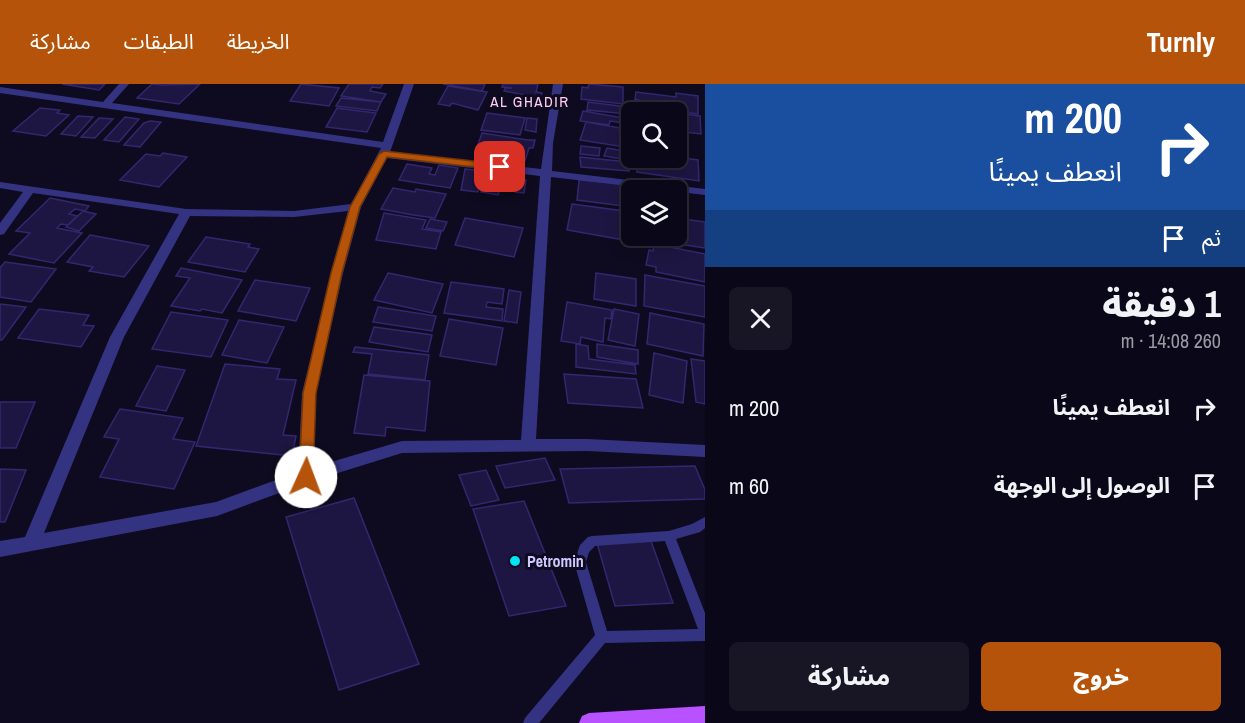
<!DOCTYPE html>
<html lang="ar">
<head>
<meta charset="utf-8">
<style>
	body { margin:0; font-family:"Archivo Narrow","Noto Sans Arabic",sans-serif; background:#181625; color:#f1f3f6; direction:rtl; height:100vh; display:flex; flex-direction:column; font-size:22px; white-space:nowrap }
	* { box-sizing:border-box; margin:0 }
	p { font-size:20px; color:#999aa2 }
	.icon { flex:none; width:33px; height:33px; fill:none; stroke:currentColor; stroke-width:2; stroke-linecap:round; stroke-linejoin:round }
	.map { position:relative; flex:1; overflow:hidden; direction:ltr }
	.sheet { display:flex; flex-direction:column; background:#0a0818; width:540px }
	.sheet>* { flex:none }
	.top-card { background:#1a4fa0; color:#fff; overflow:hidden }
	.tools { position:absolute; left:621px; top:18px; display:grid; gap:12px }
	.tools a { display:grid; place-items:center; width:66px; height:66px; border-radius:9px; background:#0a0818; box-shadow:0 3px 15px #0003,0 0 0 2px #2a2937; font-size:30px }
	.pin { position:absolute; display:grid; place-items:center; width:51px; height:51px; color:#fff; margin:-26px; border-radius:12px; box-shadow:0 3px 9px #0006 }
	.me { position:absolute; width:66px; margin:-33px; rotate:2deg; stroke-linejoin:round; filter:drop-shadow(0 0 4px #0008) }
	.turn { display:flex; align-items:center; gap:21px; height:126px; padding:0 24px; font-size:27px }
	.turn .icon { width:78px; height:78px; stroke-width:2.5 }
	.turn b { display:block; font-size:42px; line-height:51px }
	.then { display:flex; align-items:center; height:57px; padding:0 24px; background:#0003; gap:12px; font-size:22px }
	.round { display:grid; place-items:center; flex:none; width:63px; height:63px; border-radius:9px; background:#181625 }
	.headline { display:flex; align-items:center; justify-content:space-between; height:102px; padding:0 24px }
	h1 { font-size:36px; font-weight:800; line-height:45px }
	.button { display:flex; gap:12px; margin-top:auto; padding:12px 24px }
	.button a { flex:1; height:69px; border-radius:9px; background:#b45309; color:#fff; font-size:24px; font-weight:800; line-height:69px; text-align:center }
	.button a+a { background:#181625; color:#f1f3f6 }
	ul { padding:0; list-style:none }
	li { display:flex; align-items:center; gap:18px; height:78px; padding:0 24px }
	li div { flex:1 }
	li b { display:block; font-size:22px }
	li em { font-style:normal }
	header { display:flex; align-items:center; gap:36px; box-sizing:border-box; height:84px; padding:0 30px; background:#b45309; color:#fff }
	header strong { font-size:28px }
	nav { display:flex; gap:33px; margin-inline-start:auto; font-size:21px }
	main { display:flex; flex:1; min-height:0 }
	.map>svg:first-child { display:block }
</style>
</head>
<body>
<header>
<strong>Turnly</strong>
<nav><a>الخريطة</a><a>الطبقات</a><a>مشاركة</a></nav>
</header>
<main>
<section class="sheet">
<div class="top-card">
<div class="turn"><svg class="icon" aria-label="right" viewBox="0 0 24 24"><path d="M7 20v-9h11M14 6l5 5-5 5"/></svg><div><b>200 m</b>انعطف يمينًا</div></div>
<div class="then">ثم<svg class="icon" aria-label="arrive" viewBox="0 0 24 24"><path d="M6 21V4h12l-3 4 3 4H6"/></svg></div>
</div>
<div class="headline"><div><h1>1 دقيقة</h1><p>260 m · 14:08</p></div><a class="round"><svg class="icon" aria-label="close" viewBox="0 0 24 24"><path d="M6 6l12 12M18 6L6 18"/></svg></a></div>
<ul>
<li><svg class="icon" aria-label="right" viewBox="0 0 24 24"><path d="M7 20v-9h11M14 6l5 5-5 5"/></svg><div><b>انعطف يمينًا</b></div><em>200 m</em></li>
<li><svg class="icon" aria-label="arrive" viewBox="0 0 24 24"><path d="M6 21V4h12l-3 4 3 4H6"/></svg><div><b>الوصول إلى الوجهة</b></div><em>60 m</em></li>
</ul>
<div class="button"><a>خروج</a><a>مشاركة</a></div>
</section>
<div class="map">
<svg width="705" height="639" viewBox="0 0 705 639">
	<rect width="100%" height="100%" fill="#0e0b20"/>
	<path fill="#1e1642" stroke="#33276f" stroke-width="1.5" d="M62 0H105L99 6Z
		M152 0 162 1 200 0 179 20 137 14Z
		M301 0 339 4 329 22 290 17Z
		M349 0H383L380 4 372 3 370 7 386 10 381 18 341 12Z
		M443 0H485L482 7Z
		M503 0H538L536 8 542 9 540 14 504 7 505 4H512L502 3Z
		M589 0 623 3V20L581 15 582 3 588 4Z
		M448 2 487 8 478 26 452 19 450 22 438 20Z
		M636 8 676 13V9L698 12V30L635 22V16L645 18 635 15Z
		M341 14 381 18 377 27 336 22Z
		M588 18 627 23V30L587 26Z
		M40 24 60 26 57 29 69 31 46 52 13 47Z
		M337 24 376 29 367 48 326 43Z
		M583 27 624 34 623 39 610 37 609 41 580 37Z
		M487 29 525 34 520 51 481 46Z
		M676 29 700 32 701 50 676 47Z
		M78 32 93 33 76 52 61 50Z
		M125 33 139 35 119 58 104 56Z
		M99 34 113 35 95 54 81 53Z
		M527 34 537 35 536 48 525 46Z
		M150 37 161 38 140 63 124 61 144 39Z
		M586 38 632 46 629 56H625L624 63 580 56Z
		M482 49 528 56H535L533 64H529L525 77 475 69Z
		M581 62 600 64 599 72 580 70Z
		M607 64 630 68 627 76 604 72Z
		M163 69 187 73 159 103 120 96 146 70 160 72Z
		M580 73 628 78 629 87 581 83Z
		M676 73 698 76 699 97 637 88V74Z
		M407 80 432 84 429 90 435 91 439 81 458 84 450 104 399 96Z
		M465 85 482 87 478 108 461 106Z
		M490 88 506 90 498 111 481 108Z
		M517 95 526 96 524 109 515 108Z
		M579 96 631 100V123L577 116Z
		M393 104 415 108 416 105 446 110 435 134 413 131 381 125Z
		M50 114 89 122 85 127 75 125 69 130 77 132 68 141 61 140 57 144 82 149 54 179 9 170 30 149 16 147Z
		M572 120 632 128 630 157 567 146Z
		M83 127 96 130 79 147 66 143Z
		M384 129 426 136 422 145 441 148 436 165 376 156Z
		M465 134 523 144 514 173 455 161Z
		M676 134 705 138V164L639 154V152H676Z
		M430 135 447 138 443 147 426 144Z
		M90 151 149 162 124 193 89 187 93 183 67 178Z
		M206 153 250 160 248 163 259 165 245 188 188 178Z
		M654 160 705 170V198L656 188V183L646 181 649 166 653 167Z
		M5 178 56 185 31 218 0 213V184Z
		M181 184 242 196 222 229 202 225 200 227 171 222 190 194 176 192Z
		M388 189 443 200 432 229 374 216Z
		M596 189 636 195V222L594 215Z
		M645 191 705 202V233L644 222Z
		M255 196 310 204 296 237 238 227Z
		M451 198 504 205 502 220 487 218 486 223 503 225 502 237 444 229Z
		M509 206 521 208 517 239 504 237Z
		M567 218 612 226 611 235 605 234 603 258 581 253 580 260 561 257Z
		M0 220 26 223 2 256H0Z
		M378 223 436 232 432 247 373 238Z
		M39 225 89 231 83 241 94 242 81 263 18 254Z
		M614 225 639 230 635 262 608 256Z
		M171 228 228 236 211 273 152 265Z
		M650 229 704 240 703 272 647 260Z
		M449 235 503 244 496 281 440 272Z
		M239 236 284 243 267 279 222 271Z
		M374 243 432 251 428 268 369 258Z
		M576 260 588 262 589 275 635 281 636 290 576 283Z
		M597 260 638 266V280L597 273Z
		M355 263 429 271 425 296 368 290 372 270 353 268Z
		M654 269 687 277 683 319 649 311Z
		M691 275 705 277V320L696 318Z
		M225 280 280 285 277 295 296 296 283 351 296 352 292 372 196 362Z
		M157 282 185 286 166 327 136 322Z
		M564 290 636 295 643 324 568 319Z
		M364 291 430 297 425 347 386 343 385 352 354 349Z
		M0 318H35L16 364H0Z
		M120 325 183 334 173 355 195 358 174 405 100 393 119 355 104 353Z
		M545 374 555 396 505 404 496 382Z
		M695 382 705 406V415L569 419 560 385Z
		M0 385 26 386 5 438H0Z
		M486 386 499 416 471 422 459 391Z
		M354 414 419 580 339 606 286 433Z
		M524 417 566 522 509 532 473 425Z
		M651 457 673 519 615 522 597 459Z"/>
	<g fill="none" stroke-linecap="round" stroke-linejoin="round">
		<path fill="#343382" fill-rule="evenodd" d="M705 433V444L700 448 676 455 705 529V557L605 559 539 639H523L525 634 595 551 574 478 580 461 588 453 592 452 669 447 692 440ZM665 457 698 545 607 547 586 478 589 468 595 462Z"/>
		<path fill="#343382" fill-rule="evenodd" d="M119 0H129L112 19 383 58 404 0H414L390 68 541 85 553 0H563L553 59 552 87 705 105V111L551 93 536 355H588L705 361V373L588 367 402 369 309 398 217 432 0 473V457L25 453 110 253 179 130 33 109 4 150 0 151V139L23 108 0 104V98L186 125 294 127 351 120 381 64 0 9V3L103 18ZM387 74 540 92 521 356 402 357 314 383 316 309 343 189 361 123ZM348 127 302 309 298 388 216 418 44 449 124 253 190 132 294 133Z"/>
		<path fill="#b851ff" fill-rule="evenodd" d="M705 622V639H579L582 632 589 629Z"/>
	</g>
	<path fill="#b45309" stroke="#753606" stroke-width="1.5" d="M384 67 500 80 505 83 500 86 387 73 360 123 342 189 316 309 313 393 306 399 299 393 303 309 331 189 350 123 379 70Z"/>
	<circle fill="#00e4f5" stroke="#0e0b20" stroke-width="2" cx="515" cy="477" r="6"/>
	<g text-anchor="middle" stroke-width="6" stroke-linejoin="round" paint-order="stroke">
		<g font-size="15" letter-spacing="1.5" fill="#fce" stroke="#0e0b20">
			<text x="530" y="23">AL GHADIR</text>
		</g>
		<g font-size="16" font-weight="bold" fill="#cecaff" stroke="#0e0b20" text-anchor="start">
			<text x="527" y="483">Petromin</text>
		</g>
	</g>
</svg>
<div class="tools">
<a><svg class="icon" aria-label="search" viewBox="0 0 24 24"><circle cx="10" cy="10" r="6"/><path d="M15 15l6 6"/></svg></a>
<a><svg class="icon" aria-label="layers" viewBox="0 0 24 24"><path d="M12 4l9 5-9 5-9-5zM3 14l9 5 9-5"/></svg></a>
</div>
<div class="pin" style="left:500px;top:83px;background:#d93025"><svg class="icon" aria-label="arrive" viewBox="0 0 24 24"><path d="M6 21V4h12l-3 4 3 4H6"/></svg></div>
<svg class="me" style="left:306px;top:393px" viewBox="-20 -20 40 40"><circle r="19" fill="#fff"/><path d="M0-13L10 11 0 6-10 11z" fill="#b45309"/></svg>
</div>
</main>
</body>
</html>
